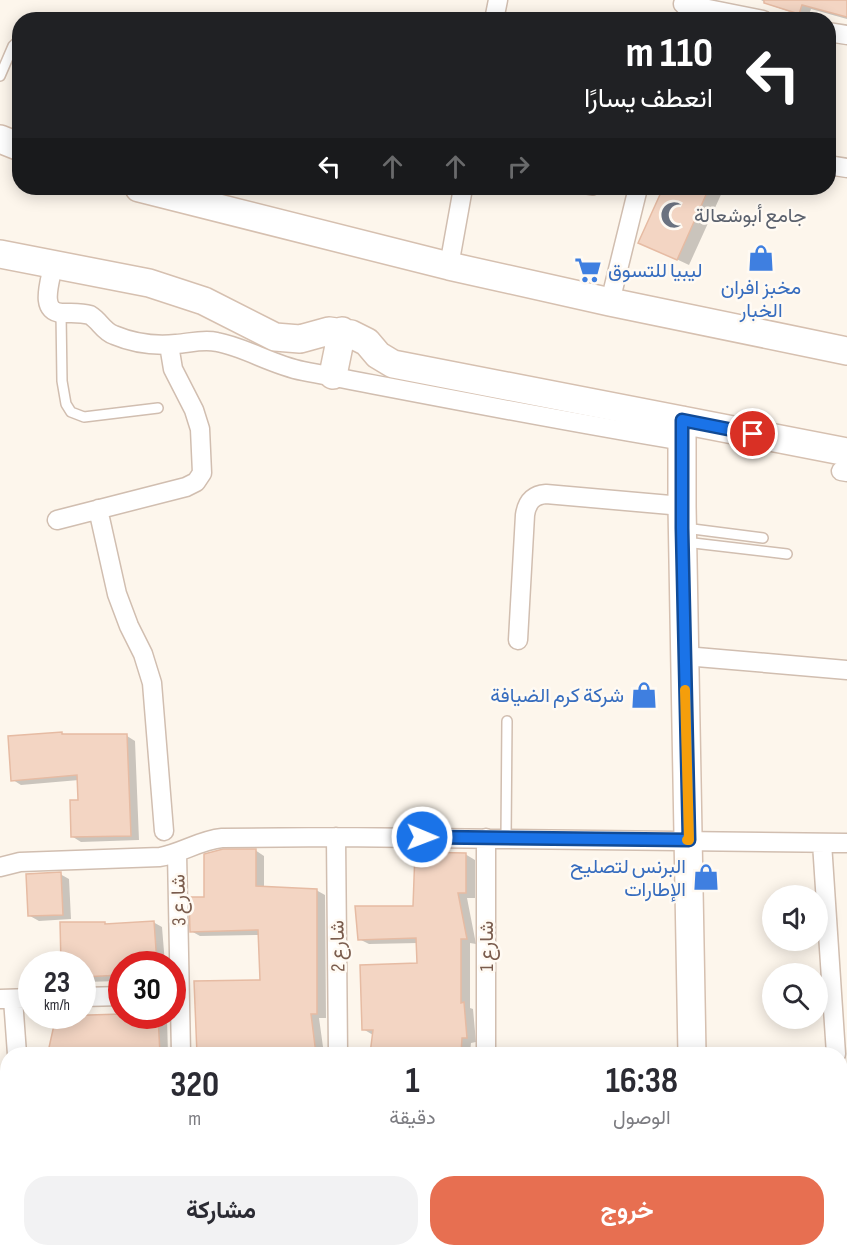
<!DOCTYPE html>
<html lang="ar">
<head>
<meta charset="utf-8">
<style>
	body { margin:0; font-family:"Sofia Sans Condensed",Vazirmatn,sans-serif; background:#f2f2f3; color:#2b2b33; direction:rtl; height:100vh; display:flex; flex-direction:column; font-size:22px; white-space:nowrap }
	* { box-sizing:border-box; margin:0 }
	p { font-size:20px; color:#7c7c81 }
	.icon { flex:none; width:33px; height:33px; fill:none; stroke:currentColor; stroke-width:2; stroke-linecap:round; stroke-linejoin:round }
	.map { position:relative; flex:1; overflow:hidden; direction:ltr }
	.side { position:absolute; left:0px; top:1047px; width:848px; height:210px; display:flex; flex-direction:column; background:#fff; border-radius:24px 24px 0 0; box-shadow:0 3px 15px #0003; direction:rtl }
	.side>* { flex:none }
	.banner { position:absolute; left:12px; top:12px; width:824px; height:183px; border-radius:24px; box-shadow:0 3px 15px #0003; direction:rtl; background:#202124; color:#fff; overflow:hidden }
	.tools { position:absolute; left:762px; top:885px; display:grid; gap:12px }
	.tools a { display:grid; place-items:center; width:66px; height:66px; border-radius:50%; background:#fff; box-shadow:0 3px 15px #0003; font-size:30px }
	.speed { position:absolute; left:18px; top:951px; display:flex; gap:12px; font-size:30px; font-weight:700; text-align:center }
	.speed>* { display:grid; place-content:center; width:78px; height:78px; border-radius:50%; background:#fff; box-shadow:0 3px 15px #0003; line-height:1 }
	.speed small { font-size:15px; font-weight:400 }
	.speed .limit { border:9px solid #d22; background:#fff; color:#111 }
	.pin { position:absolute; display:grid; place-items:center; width:51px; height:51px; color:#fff; margin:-26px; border:3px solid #fff; border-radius:50%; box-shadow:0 2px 6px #0007 }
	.me { position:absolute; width:66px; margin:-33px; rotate:91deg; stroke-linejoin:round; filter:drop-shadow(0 0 4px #0008) }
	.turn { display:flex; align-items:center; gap:21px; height:126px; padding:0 24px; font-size:27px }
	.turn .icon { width:78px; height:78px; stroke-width:2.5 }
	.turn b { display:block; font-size:42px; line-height:51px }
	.lanes { display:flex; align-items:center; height:57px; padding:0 24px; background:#0003; justify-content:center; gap:30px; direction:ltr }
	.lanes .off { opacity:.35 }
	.eta { display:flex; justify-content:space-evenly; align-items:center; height:102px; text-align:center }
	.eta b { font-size:36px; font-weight:700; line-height:42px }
	.primary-button { display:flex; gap:12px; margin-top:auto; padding:12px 24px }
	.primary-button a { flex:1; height:69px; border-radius:24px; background:#e76f51; color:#fff; font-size:24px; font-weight:700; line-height:69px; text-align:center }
	.primary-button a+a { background:#f2f2f3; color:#2b2b33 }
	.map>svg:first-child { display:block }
</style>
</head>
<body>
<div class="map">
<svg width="847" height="1257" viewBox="0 0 847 1257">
	<rect width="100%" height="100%" fill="#fdf6ec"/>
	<path fill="#0003" d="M761 0H847V19L811 9 808 18 770 5Z
		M664 188H724L689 265 640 242Z
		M62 733 67 736H127L135 741 139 840 81 842 73 837 79 801V780L21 785 13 780Z
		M255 850 264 856V888L316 890 325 895 326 1018H319L324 1054H198L196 982 262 981 260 935 200 936 191 931 205 899Z
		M465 854 475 860V898H467L476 944 470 943V1008L473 1009 476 1042 471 1043 470 1054H371L373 1035 363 1029 418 965V943L369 944 359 939 415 907Z
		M60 874 69 879 71 919 39 921 30 916Z
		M153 922 162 927 165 964H122V981L82 982V964H63L61 924 105 923 110 926Z
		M122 1016H161L167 1019 168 1054H55L50 1051Z"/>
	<path fill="#f3d5c3" stroke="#e6bba3" stroke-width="1.5" d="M764 0H847V17L802 5 799 14 764 3Z
		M663 188H709L677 260 638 243Z
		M62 732V734H127L131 836 71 837 70 800H78L77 775 11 781 8 736Z
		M223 849H256V886L317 889V1014H311L316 1054H197L194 981 260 980 258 930 190 932 189 897H204V854Z
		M415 852 466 853V893H458L467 939H461V1003L464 1002 467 1038H462L461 1054H370L373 1030H362L360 965 417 963 416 938 358 940 355 906H413Z
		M61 872 63 915 28 916 26 874Z
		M154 921 157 964H122V975L82 977V964H61L60 922H105V924Z
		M122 1014 158 1016 160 1054H114L113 1051 48 1052 56 1016Z"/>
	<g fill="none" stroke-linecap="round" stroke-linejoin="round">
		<defs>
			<path id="lane" d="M0 76 13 46 20 39
				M581 188 593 190
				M61 313 62 381 66 404 71 412 84 417 158 408
				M685 528 763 538
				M685 542 787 554
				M506 838 507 721"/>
			<path id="street" d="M683 4 763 20
				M494 20 498 0
				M828 32 847 35
				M828 165 847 168
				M53 265C51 280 38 312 62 313 71 313 81 312 90 315 100 321 103 331 114 335 133 343 156 346 176 344 190 343 203 339 217 342 245 347 272 365 303 371 429 395 555 420 683 441
				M449 266 463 188
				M610 302 638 188
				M841 471 847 472
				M98 509 117 594 129 626 143 654 152 683 164 831
				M57 520 186 487 196 482 202 473 200 429 194 410 173 369 169 345
				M518 640 525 515C527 502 533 495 546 494L682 506
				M685 656 847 670
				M336 837 338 1054
				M822 843 836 1054
				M177 853 181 1054
				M0 867 20 862 160 857C182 853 200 840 222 838L336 837 847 843
				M82 997 122 996
				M0 999 32 998
				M13 999 17 1054
				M486 1054V838
				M840 1116 847 1248
				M0 1120H8
				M32 1250 33 1257
				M185 1250V1257
				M340 1250V1257
				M485 1257V1250
				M528 1257C635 1251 741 1257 847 1254"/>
			<path id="secondary" d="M0 139 20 147
				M139 188 449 266 610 302 847 351
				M0 254 149 283 204 301 275 337 300 339 329 331 351 334 367 342 378 355 393 364 847 452
				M333 375 342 331
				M682 420V506L692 1054
				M696 1250V1257"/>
		</defs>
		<use href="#lane" stroke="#d1beb0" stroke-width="12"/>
		<use href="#street" stroke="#d1beb0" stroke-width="21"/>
		<use href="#secondary" stroke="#d6c0b0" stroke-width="30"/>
		<use href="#lane" stroke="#fff" stroke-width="9"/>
		<use href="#street" stroke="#fff" stroke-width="18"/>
		<use href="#secondary" stroke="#fff" stroke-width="27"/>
	</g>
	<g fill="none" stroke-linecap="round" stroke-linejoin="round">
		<defs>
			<path id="route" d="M422 837 689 840 682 528V420L753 434"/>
		</defs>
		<use href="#route" stroke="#114b97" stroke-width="15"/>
		<use href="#route" stroke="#1a73e8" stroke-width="10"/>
		<path stroke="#f59e0b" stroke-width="10" d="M685 690 689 840H687"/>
	</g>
	<defs>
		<symbol id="mosque-bare" viewBox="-9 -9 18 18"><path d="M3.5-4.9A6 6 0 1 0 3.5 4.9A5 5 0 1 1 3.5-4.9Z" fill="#6b7280" stroke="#fffaf3" stroke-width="2.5" paint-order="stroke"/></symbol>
		<symbol id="shop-bare" viewBox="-9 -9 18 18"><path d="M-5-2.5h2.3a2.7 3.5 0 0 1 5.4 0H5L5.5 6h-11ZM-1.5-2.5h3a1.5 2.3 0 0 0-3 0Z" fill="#3f7fe0" stroke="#fffaf3" stroke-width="2.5" paint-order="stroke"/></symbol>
		<symbol id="supermarket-bare" viewBox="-9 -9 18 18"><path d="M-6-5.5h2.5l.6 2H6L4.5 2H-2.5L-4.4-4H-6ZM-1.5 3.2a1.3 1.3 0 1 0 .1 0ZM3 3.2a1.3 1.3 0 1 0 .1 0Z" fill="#3f7fe0" stroke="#fffaf3" stroke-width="2.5" paint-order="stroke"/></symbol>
	</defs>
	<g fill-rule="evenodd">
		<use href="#mosque-bare" x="655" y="196" width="38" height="38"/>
		<use href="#shop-bare" x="742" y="239" width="38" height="38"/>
		<use href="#supermarket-bare" x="569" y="251" width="38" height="38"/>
		<use href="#shop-bare" x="625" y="676" width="38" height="38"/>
		<use href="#shop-bare" x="687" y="858" width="38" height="38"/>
	</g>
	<g text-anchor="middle" stroke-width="5" stroke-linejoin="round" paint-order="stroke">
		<g font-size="20" fill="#5b616d" stroke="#fffaf3" text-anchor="start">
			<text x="694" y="222">جامع أبوشعالة</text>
		</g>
		<g font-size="20" fill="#366cbe" stroke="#fffaf3" text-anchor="end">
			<text x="608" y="277" text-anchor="start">ليبيا للتسوق</text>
			<text x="761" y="294" text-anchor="middle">مخبز افران<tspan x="761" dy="23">الخبار</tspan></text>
			<text x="624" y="702">شركة كرم الضيافة</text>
			<text x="686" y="873">البرنس لتصليح<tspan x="686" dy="23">الإطارات</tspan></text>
		</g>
		<g font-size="20" fill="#7a5c4d" stroke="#fffaf3">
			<text transform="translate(178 900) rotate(-91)" y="7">شارع 3</text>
			<text transform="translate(337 946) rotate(-91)" y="7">شارع 2</text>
			<text transform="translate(486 946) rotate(-90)" y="7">شارع 1</text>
		</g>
	</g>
</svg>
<div class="tools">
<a><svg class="icon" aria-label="sound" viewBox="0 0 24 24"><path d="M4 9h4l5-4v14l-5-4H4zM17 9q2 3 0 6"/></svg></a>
<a><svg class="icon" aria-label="search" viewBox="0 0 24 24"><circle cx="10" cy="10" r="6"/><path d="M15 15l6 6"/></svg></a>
</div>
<div class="speed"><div>23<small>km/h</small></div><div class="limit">30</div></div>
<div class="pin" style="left:753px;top:434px;background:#d93025"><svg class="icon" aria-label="arrive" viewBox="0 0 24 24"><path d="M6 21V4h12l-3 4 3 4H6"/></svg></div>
<svg class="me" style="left:422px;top:837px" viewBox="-20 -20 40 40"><circle r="17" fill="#1a73e8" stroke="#fff" stroke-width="3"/><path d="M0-11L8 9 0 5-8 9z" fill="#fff"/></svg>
<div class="banner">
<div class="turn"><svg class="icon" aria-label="left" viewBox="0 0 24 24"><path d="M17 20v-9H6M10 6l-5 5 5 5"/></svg><div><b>110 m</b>انعطف يسارًا</div></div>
<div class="lanes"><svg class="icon" aria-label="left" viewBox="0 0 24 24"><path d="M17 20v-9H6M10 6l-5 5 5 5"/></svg><svg class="icon off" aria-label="ahead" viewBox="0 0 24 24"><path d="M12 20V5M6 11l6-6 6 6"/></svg><svg class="icon off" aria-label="ahead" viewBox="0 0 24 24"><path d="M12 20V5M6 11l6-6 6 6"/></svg><svg class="icon off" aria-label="right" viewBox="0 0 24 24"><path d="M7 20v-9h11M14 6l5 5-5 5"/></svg></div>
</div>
<section class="side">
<div class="eta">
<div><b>16:38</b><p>الوصول</p></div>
<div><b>1</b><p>دقيقة</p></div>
<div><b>320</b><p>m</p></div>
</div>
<div class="primary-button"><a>خروج</a><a>مشاركة</a></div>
</section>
</div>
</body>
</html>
